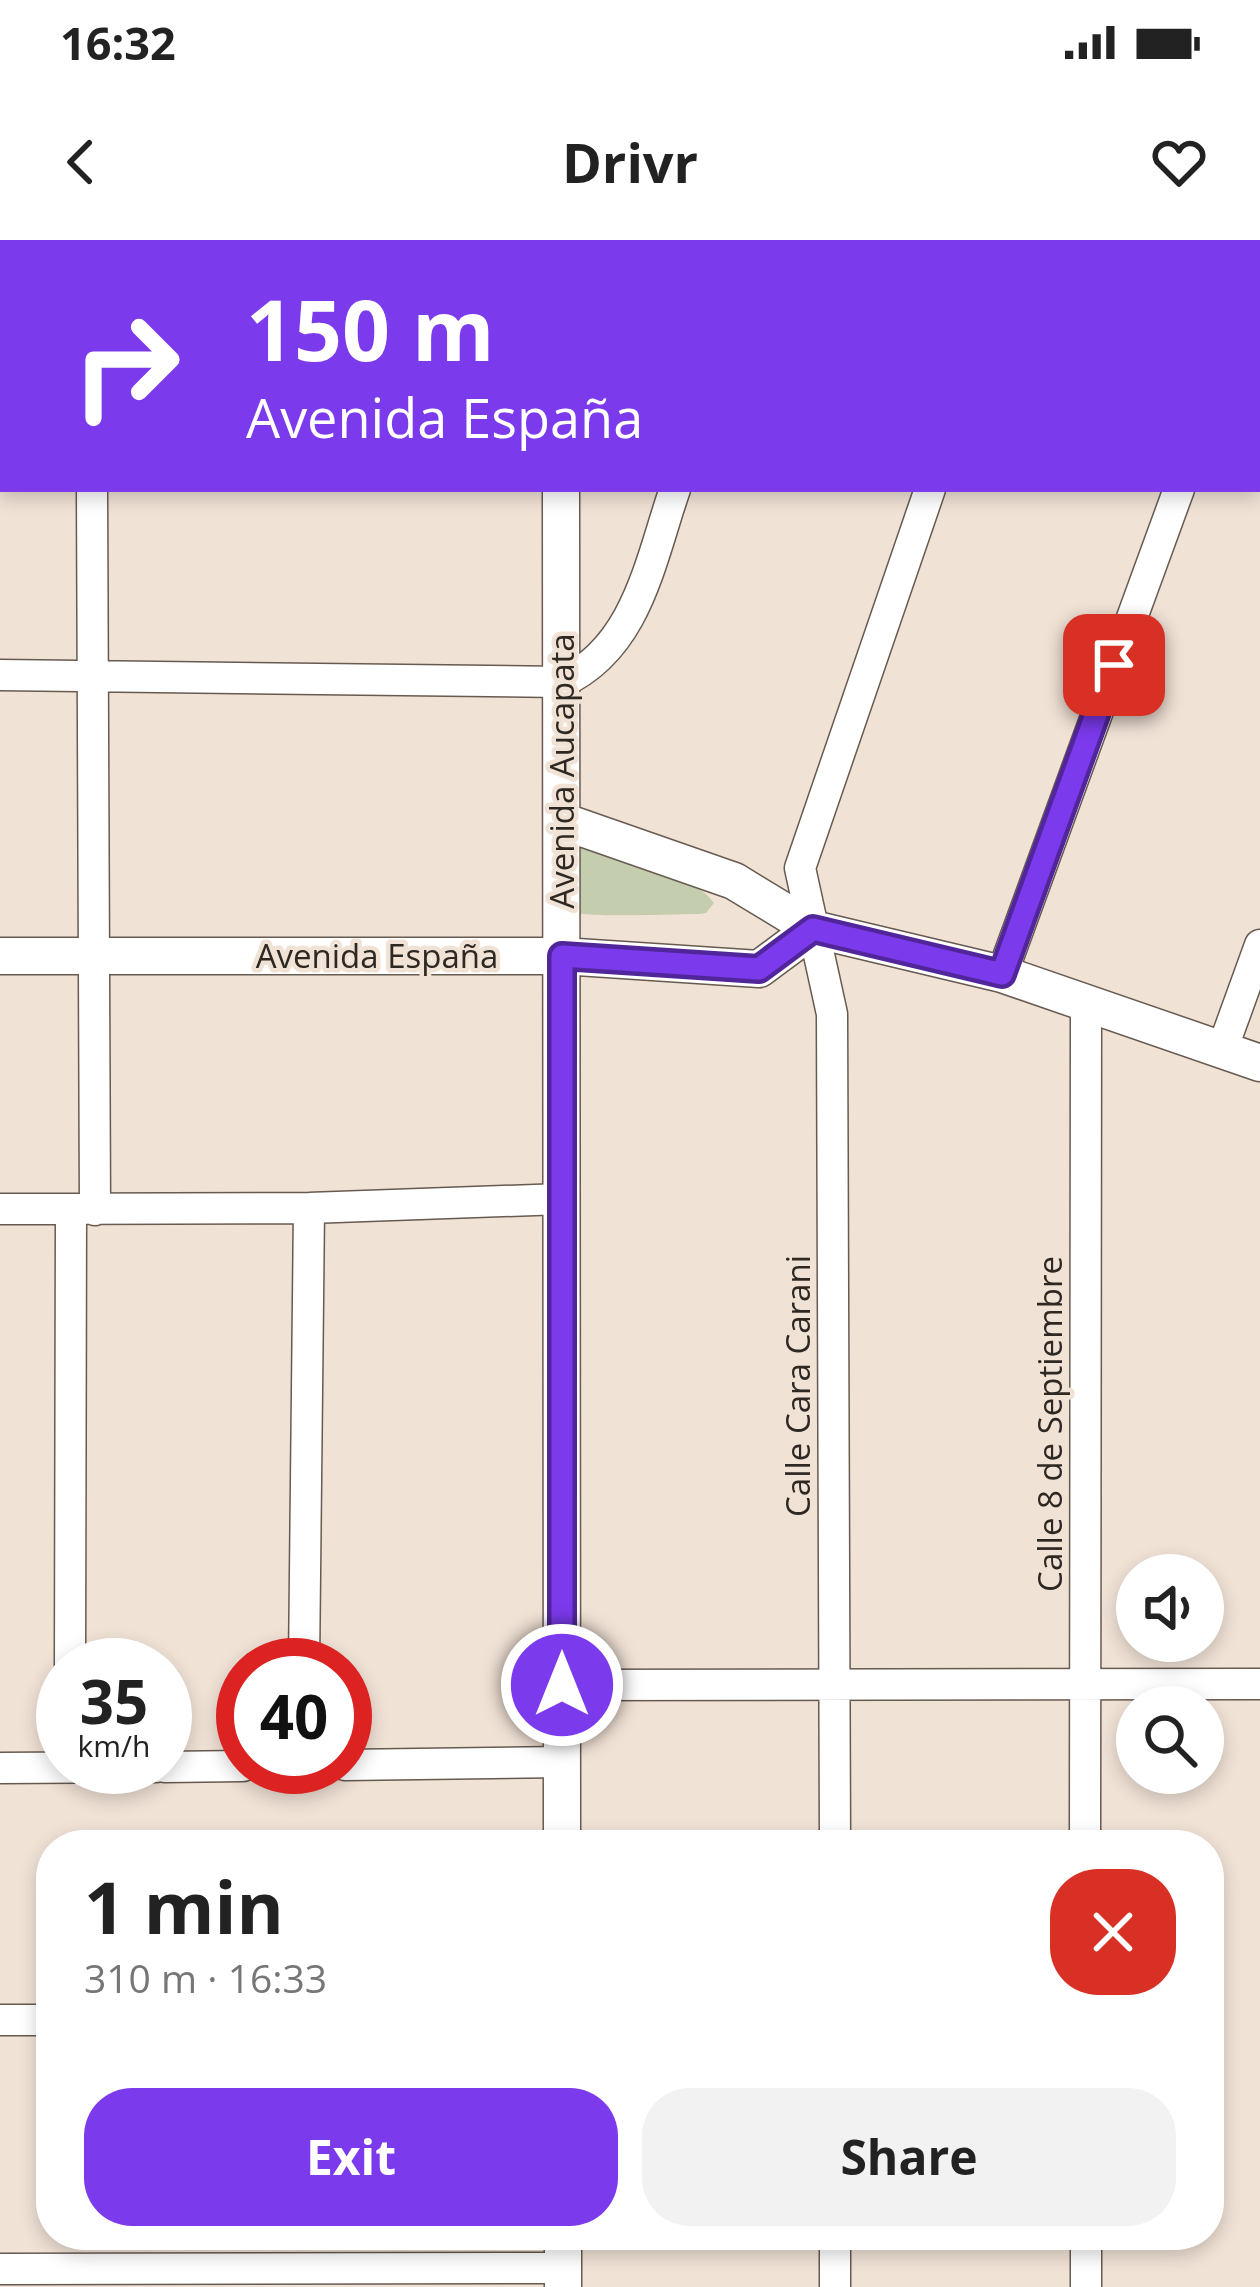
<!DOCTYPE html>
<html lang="en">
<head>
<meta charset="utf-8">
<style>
	body { margin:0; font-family:"Open Sans",sans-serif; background:#f2f2f2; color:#222; height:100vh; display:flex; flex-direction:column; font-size:45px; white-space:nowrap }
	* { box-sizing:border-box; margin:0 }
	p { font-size:39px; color:#767676 }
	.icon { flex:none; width:66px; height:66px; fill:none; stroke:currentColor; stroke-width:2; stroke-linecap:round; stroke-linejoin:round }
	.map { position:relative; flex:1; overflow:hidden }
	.details { position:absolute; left:36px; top:1590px; width:1188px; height:420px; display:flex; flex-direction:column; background:#fff; border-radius:48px; box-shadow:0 6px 18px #0003 }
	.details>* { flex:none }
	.hud { position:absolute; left:0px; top:0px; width:1260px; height:252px; box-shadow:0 6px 18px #0003; background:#7c3aed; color:#fff; overflow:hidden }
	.controls { position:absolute; left:1116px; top:1314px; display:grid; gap:24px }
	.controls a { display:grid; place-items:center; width:108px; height:108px; border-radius:50%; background:#fff; box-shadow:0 6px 18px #0003; font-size:60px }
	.speed { position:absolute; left:36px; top:1398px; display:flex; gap:24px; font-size:60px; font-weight:700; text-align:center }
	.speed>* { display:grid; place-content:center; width:156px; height:156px; border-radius:50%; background:#fff; box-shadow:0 6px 18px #0003; line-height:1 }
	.speed small { font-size:30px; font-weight:400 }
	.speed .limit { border:18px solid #d22; background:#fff; color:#111 }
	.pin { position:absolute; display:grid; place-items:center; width:102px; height:102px; color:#fff; margin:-51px; border-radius:24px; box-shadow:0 6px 18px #0006 }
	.me { position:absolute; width:132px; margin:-66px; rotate:0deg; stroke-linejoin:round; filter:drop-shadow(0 0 9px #0008) }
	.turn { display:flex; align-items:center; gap:42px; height:252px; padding:0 48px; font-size:54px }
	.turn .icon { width:156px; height:156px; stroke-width:2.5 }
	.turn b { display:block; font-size:84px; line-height:102px }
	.round { display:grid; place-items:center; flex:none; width:126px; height:126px; border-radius:48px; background:#f2f2f2 }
	.headline { display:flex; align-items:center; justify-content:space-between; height:204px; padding:0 48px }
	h1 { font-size:72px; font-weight:700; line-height:90px }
	.action { display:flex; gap:24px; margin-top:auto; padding:24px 48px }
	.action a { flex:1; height:138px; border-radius:48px; background:#7c3aed; color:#fff; font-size:48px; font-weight:700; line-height:138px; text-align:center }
	.action a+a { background:#f2f2f2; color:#222 }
	.status { display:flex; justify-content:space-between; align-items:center; height:84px; padding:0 60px; background:#fff; direction:ltr }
	.status svg { height:33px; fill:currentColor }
	header { display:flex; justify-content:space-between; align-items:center; height:156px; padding:0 48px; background:#fff; font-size:54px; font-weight:700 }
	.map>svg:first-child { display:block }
</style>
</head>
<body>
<div class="status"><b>16:32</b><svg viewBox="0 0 49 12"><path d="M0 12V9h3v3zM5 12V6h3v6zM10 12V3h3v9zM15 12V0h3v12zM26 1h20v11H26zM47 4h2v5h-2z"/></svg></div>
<header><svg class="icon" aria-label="back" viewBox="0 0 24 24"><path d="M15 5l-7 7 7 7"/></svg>Drivr<svg class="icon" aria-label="heart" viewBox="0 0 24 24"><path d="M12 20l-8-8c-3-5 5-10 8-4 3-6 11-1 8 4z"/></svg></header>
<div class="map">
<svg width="1260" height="2047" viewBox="0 0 1260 2047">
	<rect width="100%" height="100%" fill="#f1e2d6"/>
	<path fill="#c4ceaf" d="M574 604C608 615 696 634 714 663L706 673 699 674C676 674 588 678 572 672 548 664 536 640 547 618Z"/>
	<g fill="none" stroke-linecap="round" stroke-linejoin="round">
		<defs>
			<path id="minor" d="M55 0V3
				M290 0V3
				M714 0 722 3
				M1013 3 1014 0
				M1257 191 1260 192
				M0 210H3
				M92 249 95 970
				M0 435 562 442C637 408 650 321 675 249
				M1002 734 1179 249
				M1222 810 1260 705
				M0 969 309 968 562 959
				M70 1425 71 969
				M304 1425 309 968
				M562 1445 1260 1444
				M345 1525 562 1522
				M165 1527 243 1526
				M0 1528 156 1527
				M835 1605 832 774 800 628 930 249
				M1085 1605 1086 764
				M0 1780H51
				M1086 1995V2047
				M0 2029 563 2028
				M835 2047V1995"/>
			<path id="tertiary" d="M562 3V0
				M561 249 562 1605
				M562 581 734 641 813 689 1002 734 1260 823
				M0 716H562L759 729 813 689
				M563 1995V2047"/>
		</defs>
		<use href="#minor" stroke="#675a50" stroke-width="33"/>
		<use href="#tertiary" stroke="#675a50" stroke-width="39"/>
		<use href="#minor" stroke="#fff" stroke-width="30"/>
		<use href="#tertiary" stroke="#fff" stroke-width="36"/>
	</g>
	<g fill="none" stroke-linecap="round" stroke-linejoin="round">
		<defs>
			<path id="route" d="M562 1445V716L759 729 813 689 1002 734 1114 425"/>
		</defs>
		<use href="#route" stroke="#51269a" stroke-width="30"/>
		<use href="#route" stroke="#7c3aed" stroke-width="21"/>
	</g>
	<g text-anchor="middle" stroke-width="9" stroke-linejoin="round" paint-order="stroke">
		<g font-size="33" fill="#2e2823" stroke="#f1e2d6">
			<text transform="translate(562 531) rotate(-90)" y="12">Avenida Aucapata</text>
			<text x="377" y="728">Avenida España</text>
			<text transform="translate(798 1146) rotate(-90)" y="12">Calle Cara Carani</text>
			<text transform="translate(1050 1184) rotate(-90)" y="12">Calle 8 de Septiembre</text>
		</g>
	</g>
</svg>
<div class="controls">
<a><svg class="icon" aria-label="sound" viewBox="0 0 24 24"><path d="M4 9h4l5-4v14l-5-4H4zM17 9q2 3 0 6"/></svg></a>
<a><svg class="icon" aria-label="search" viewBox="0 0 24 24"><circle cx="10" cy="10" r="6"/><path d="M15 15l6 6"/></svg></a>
</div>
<div class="speed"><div>35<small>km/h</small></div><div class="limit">40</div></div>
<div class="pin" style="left:1114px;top:425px;background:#d93025"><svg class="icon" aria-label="arrive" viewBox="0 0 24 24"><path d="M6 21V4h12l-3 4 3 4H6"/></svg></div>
<svg class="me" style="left:562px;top:1445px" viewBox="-20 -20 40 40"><circle r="17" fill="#7c3aed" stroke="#fff" stroke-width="3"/><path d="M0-11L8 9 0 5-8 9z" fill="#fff"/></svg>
<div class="hud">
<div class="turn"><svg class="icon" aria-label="right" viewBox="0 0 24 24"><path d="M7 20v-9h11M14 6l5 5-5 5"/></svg><div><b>150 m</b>Avenida España</div></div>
</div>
<section class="details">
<div class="headline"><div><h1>1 min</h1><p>310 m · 16:33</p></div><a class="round" style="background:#d93025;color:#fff"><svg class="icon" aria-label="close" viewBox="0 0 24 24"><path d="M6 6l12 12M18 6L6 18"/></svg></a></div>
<div class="action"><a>Exit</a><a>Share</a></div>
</section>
</div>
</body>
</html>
